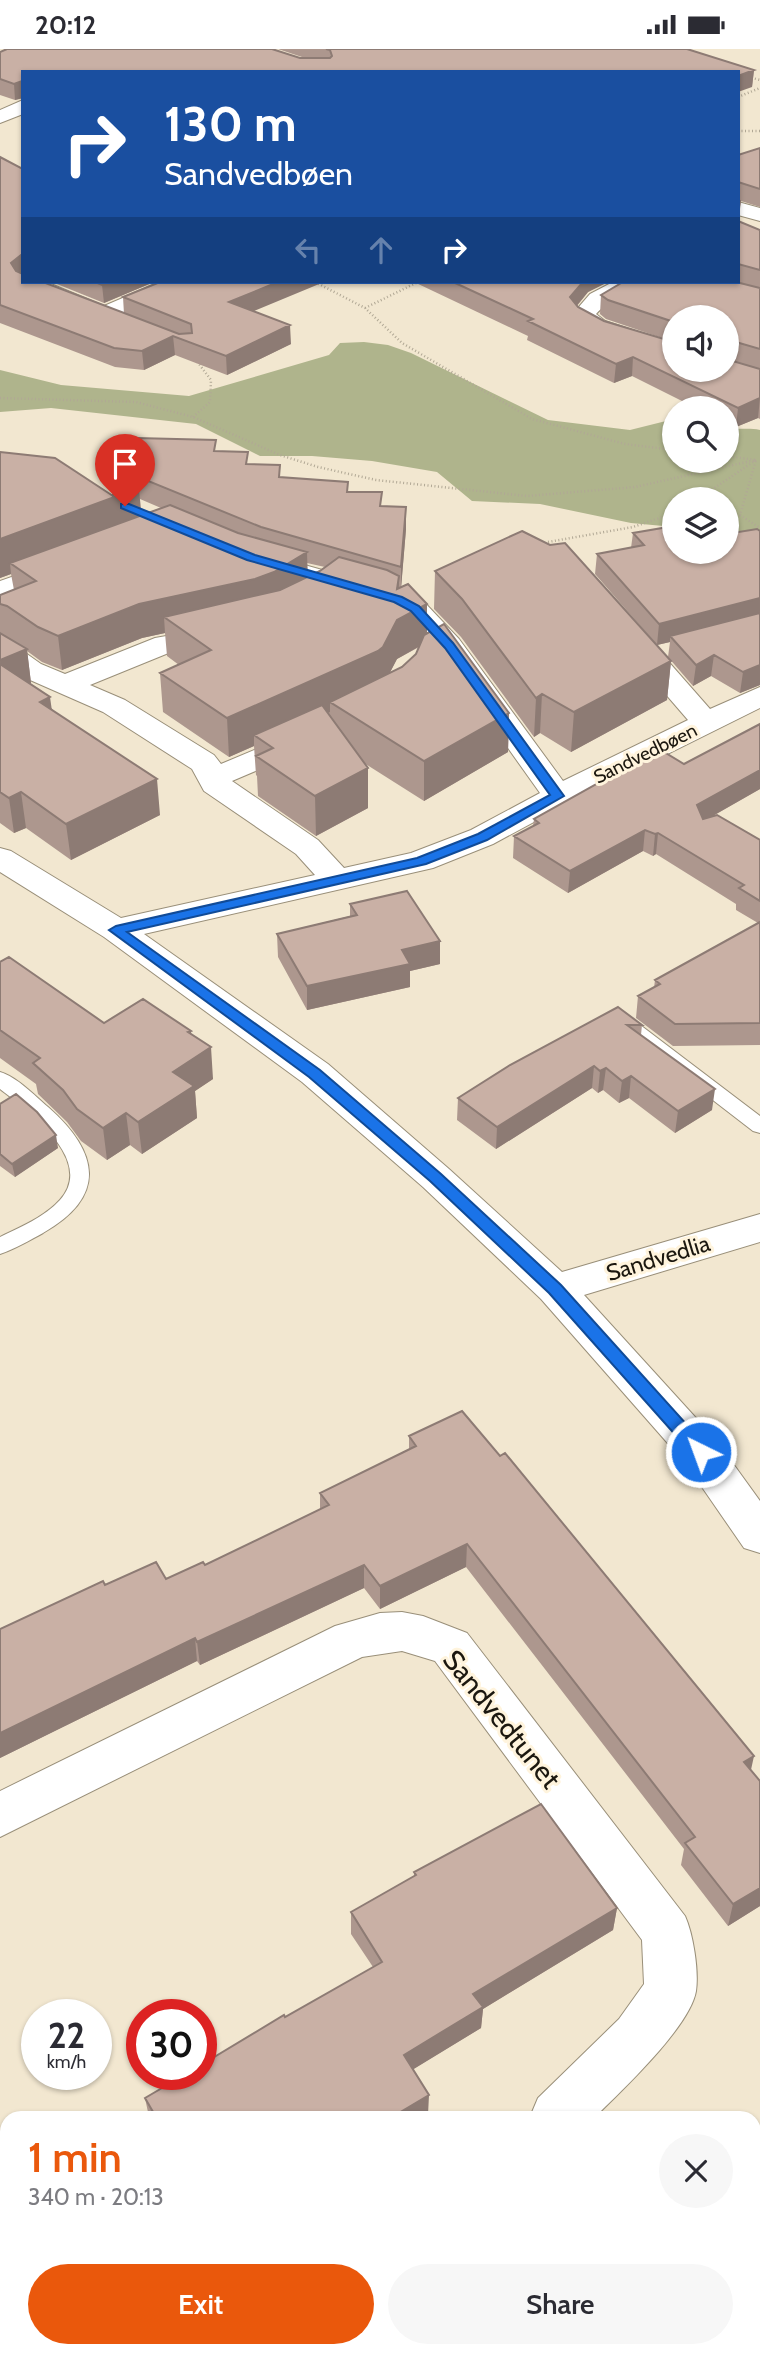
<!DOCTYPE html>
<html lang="en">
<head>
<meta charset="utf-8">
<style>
	body { margin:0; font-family:Cabin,sans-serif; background:#f7f7f7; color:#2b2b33; height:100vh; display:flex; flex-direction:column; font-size:26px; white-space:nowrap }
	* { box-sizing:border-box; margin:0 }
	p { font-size:23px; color:#7c7c81 }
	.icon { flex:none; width:38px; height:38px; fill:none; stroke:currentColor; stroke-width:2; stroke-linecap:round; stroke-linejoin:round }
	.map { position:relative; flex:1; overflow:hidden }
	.drawer { position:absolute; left:0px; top:2062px; width:761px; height:247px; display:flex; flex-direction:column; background:#fff; border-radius:21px 21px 0 0; box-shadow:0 2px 5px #0004 }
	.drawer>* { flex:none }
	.guide { position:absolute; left:21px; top:21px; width:719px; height:214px; border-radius:0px; box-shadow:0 2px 5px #0004; background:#1a4fa0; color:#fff; overflow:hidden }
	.tools { position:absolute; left:662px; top:256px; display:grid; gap:14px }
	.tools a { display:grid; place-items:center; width:77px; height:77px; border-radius:50%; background:#fff; box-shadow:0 2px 5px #0004; font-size:35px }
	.speed { position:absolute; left:21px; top:1950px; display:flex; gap:14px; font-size:35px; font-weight:700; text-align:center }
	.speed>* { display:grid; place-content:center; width:91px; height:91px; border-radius:50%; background:#fff; box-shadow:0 2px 5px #0004; line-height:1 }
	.speed small { font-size:18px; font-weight:400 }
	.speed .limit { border:10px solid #d22; background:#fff; color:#111 }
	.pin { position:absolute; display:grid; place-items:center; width:60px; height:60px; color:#fff; margin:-72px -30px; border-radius:50% 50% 50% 0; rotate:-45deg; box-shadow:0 0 7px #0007 }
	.pin .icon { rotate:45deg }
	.me { position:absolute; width:77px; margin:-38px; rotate:318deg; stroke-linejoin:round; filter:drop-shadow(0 0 5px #0008) }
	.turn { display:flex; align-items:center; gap:24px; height:147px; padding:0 28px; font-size:32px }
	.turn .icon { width:91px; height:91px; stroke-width:2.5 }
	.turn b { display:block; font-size:49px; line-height:60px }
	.lanes { display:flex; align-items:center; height:66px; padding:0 28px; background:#0003; justify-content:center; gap:35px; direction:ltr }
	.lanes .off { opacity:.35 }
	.round { display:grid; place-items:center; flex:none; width:74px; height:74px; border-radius:37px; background:#f7f7f7 }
	.head { display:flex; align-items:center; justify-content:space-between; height:119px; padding:0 28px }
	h1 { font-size:42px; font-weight:600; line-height:52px; color:#ea580c }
	.button { display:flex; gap:14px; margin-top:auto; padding:14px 28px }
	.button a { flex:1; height:80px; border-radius:42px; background:#ea580c; color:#fff; font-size:28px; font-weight:600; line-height:80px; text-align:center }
	.button a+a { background:#f7f7f7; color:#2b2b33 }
	.status { display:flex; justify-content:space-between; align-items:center; height:49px; padding:0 35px; background:#fff; direction:ltr }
	.status svg { height:19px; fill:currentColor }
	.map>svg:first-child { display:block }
</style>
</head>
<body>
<div class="status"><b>20:12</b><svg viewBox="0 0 49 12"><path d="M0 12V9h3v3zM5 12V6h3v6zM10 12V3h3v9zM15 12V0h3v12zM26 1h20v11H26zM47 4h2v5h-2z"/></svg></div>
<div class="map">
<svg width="760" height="2307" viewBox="0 0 760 2307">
	<rect width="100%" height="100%" fill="#f2e7d0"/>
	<path fill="#afb48c" d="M364 293 388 296 411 304 548 371 630 381 674 370V411H726V377C737 382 748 378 760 381V487L726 483V450H674V478L631 474 540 455 472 452 437 423 372 412 312 407H260L196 375 51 359 0 363V321L61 336 189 347 329 306 340 294Z"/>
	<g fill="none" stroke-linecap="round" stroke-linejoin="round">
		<defs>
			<path id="service" d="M620 964 627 966 760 1067V1084L753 1082 613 974 610 970 613 966Z
				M0 1023C17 1028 34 1046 48 1058 99 1103 108 1147 43 1184 30 1191 15 1200 0 1205V1188C20 1178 45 1168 60 1151 96 1111 28 1062 0 1040Z"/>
			<path id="minor" d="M23 51V65L0 74V61Z
				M23 227V233H46L104 257 160 233H189L186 238 104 272 19 238 16 233Z
				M613 233H643C636 243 609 250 596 265L605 272 674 295V310C648 304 586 288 571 267L590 245Z
				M258 503 408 545 425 554 459 590 563 732 688 671 625 598 621 592 625 586 635 583 645 586 710 660 760 638V659L569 754 493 795 433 819 144 885 328 1015 449 1120 562 1223 760 1165V1193L584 1246 716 1391 760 1452V1504L744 1499 686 1415 541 1250 423 1138 302 1033 104 888 0 823V799L11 802 121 869 315 826 296 805 204 742 192 720 103 663 21 627 0 612V590L10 593 41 615 65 625 155 589 217 578 227 581 231 587 227 593 171 603 90 636 125 651 214 706 221 715 290 686 301 683 312 686 316 692 312 698 232 732 318 791 344 819 411 804 471 781 540 744 439 602 405 566 388 557 248 517 244 511 248 505Z
				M60 511 70 513 74 519 70 525 0 550V532Z
				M402 1563 423 1567 467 1584 685 1867C693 1885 699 1921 696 1942 690 1978 621 2042 595 2068H530L538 2049 619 1970 644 1935 642 1891 435 1612 402 1602 362 1608 0 1788V1742L335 1577 380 1564Z
				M760 2082V2141L754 2144V2085Z
				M254 2301H317L315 2307H252Z
				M542 2301H603L601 2307H540Z"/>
			<path id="tertiary" d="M738 153 760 159V172L738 166Z"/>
		</defs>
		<use href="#service" stroke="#998f79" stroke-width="2"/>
		<use href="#minor" stroke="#998f79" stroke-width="2"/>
		<use href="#tertiary" stroke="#998f79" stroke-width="2"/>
		<path stroke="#b1a895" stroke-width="2.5" stroke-dasharray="1 2.5" stroke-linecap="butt" d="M738 25 760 31
			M738 48 760 39
			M738 82H760
			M315 233 365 259 402 294 532 370 625 395 674 401
			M365 259 418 233
			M0 349 136 353 193 368 280 406 318 418 376 431 527 447 635 438 756 411 698 450
			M193 368 210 353 211 331 196 311
			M726 407 756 411 740 466 760 479
			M726 464 739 466
			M548 493 633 478 674 464"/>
		<path stroke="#b1a895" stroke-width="6" stroke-dasharray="2.5 7" stroke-linecap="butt" d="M202 2301 206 2307"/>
		<use href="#service" fill="#fff" fill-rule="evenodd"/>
		<use href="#minor" fill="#fff" fill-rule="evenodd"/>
		<use href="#tertiary" fill="#fff" fill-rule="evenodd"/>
	</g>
	<path fill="#ad978e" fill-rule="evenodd" d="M278 0H687L754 21 752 38 23 23V49L15 51 0 46V3L305 9Z
		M760 99V158L741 152 738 169V106Z
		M0 108 23 120V233L124 265 123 248 253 262 291 295 227 326 175 306 144 321 115 318 0 274Z
		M738 172 760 181V370L758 369 736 378 726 373V359H696L632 327 614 334 527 291 528 287 414 233H608L588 243 577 257 604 272 726 320 674 268V293L606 270 600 265 601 246 623 233H738Z
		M52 233H154L104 254Z
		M217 402 281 429 348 443 382 457 406 458V480L401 538 427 555V584L509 664 508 703 424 752 364 714 368 719V759L316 787 258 747 257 727 256 726 254 697 229 708 163 663 160 624 179 616 167 607 165 584 142 589 62 621 42 613 27 602 31 634 30 635 52 660 160 766 71 811 26 779 14 784 0 774V546L14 541 11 525 0 529V403L113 447 127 434 126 423ZM140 450 161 459 141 466ZM307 514 325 518 308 528ZM419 598 416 605 402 618 389 625 397 610Z
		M760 482V636L740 644 711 627 693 637 668 608 670 593 657 596 595 525 597 505 631 499 633 484 674 502Z
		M435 522 671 612 667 651 571 703 540 684 534 688 461 588 434 560Z
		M684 715 760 740 711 768 760 791V996L673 997 636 969 638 947 654 939 655 931 758 874 736 861V855L656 805 653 807 643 802 568 844 513 809 514 787 533 777 534 770Z
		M350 855 440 915 410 922V938L307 961 278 908 277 885 350 867Z
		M0 913 104 974 191 982V985L213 1030 195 1042 197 1069 142 1105 130 1096 107 1111 81 1092 67 1073 38 1045 36 1035 0 1009Z
		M618 958 642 976 641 986 712 1061 675 1084 629 1049 619 1054 603 1041 598 1044 592 1039 496 1100 457 1071 458 1049Z
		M0 1055 58 1099 15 1128 0 1117Z
		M409 1387 751 1721 760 1732V1857L728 1877 681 1816 684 1800 466 1518 380 1560 364 1539 200 1616 197 1612 0 1709V1580L105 1536 166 1530 205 1516 320 1460V1444L409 1400Z
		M414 1823 617 1859 613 1881 483 1960 481 1979 413 2020 428 2066 424 2068H149L145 2049 373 1918 351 1885V1863L414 1827Z"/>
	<path fill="#8d7b74" d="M754 21 752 38 738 43V27Z
		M22 32 23 49 15 51 14 35Z
		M741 151 739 169H738V152Z
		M21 206 23 225 13 233 11 214Z
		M109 233H154L104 254 102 236Z
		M278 233H324L230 272 229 253Z
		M583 233H608L588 243 568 267 570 248Z
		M290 276 291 295 227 326 226 307Z
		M173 287 175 306 144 321 142 302Z
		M729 291 727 310 726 311V297Z
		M633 308 632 327 614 334 616 315Z
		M760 349 758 369 736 378 738 359Z
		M139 439 142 476 10 514 11 525 0 529V490Z
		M406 458V480L401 540V518Z
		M307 503 308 537 164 568 165 584 142 589 62 621 58 587 139 555Z
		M399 527 398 565 427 555V593L397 610 383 637 330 653V663L263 693 254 686V697L229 708 227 669 397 540Z
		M760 549V569L670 587V593L657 596 659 575Z
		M27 600 31 634 1 647 0 611Z
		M714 606 711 627 693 637 696 616Z
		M671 612 667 651 571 703 574 663Z
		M760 616V636L740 644 743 623Z
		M542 645 540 684 534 688 536 649Z
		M50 648 55 683 40 653Z
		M509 664 508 703 424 752V712Z
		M368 719V759L316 787 315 747Z
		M760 721V740L695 777 697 756Z
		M157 730 160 766 71 811 66 775Z
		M21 743 26 779 14 784 9 749Z
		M645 781 643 802 568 844 570 822Z
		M658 784 656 805 653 807 655 785Z
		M440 892V915L410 922V938L307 961V937L402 901Z
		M191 982 193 1010 211 998 213 1030 195 1042 197 1069 142 1105 138 1073 173 1023 188 983Z
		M594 1017 592 1039 496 1100 497 1078Z
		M606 1019 603 1041 598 1044 600 1022Z
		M631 1027 629 1049 619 1054 622 1032Z
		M715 1040 712 1061 675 1084 678 1062Z
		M126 1064 130 1096 107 1111 103 1079Z
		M56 1086 58 1099 15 1128 12 1115Z
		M467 1495 466 1518 380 1560V1537Z
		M364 1516V1539L200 1616 197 1593Z
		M195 1589 197 1612 0 1709V1684Z
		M754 1707 749 1730 744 1713Z
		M760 1839V1857L728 1877 733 1855Z
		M617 1859 613 1881 483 1960 481 1979 404 2026V2006L473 1945Z
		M429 2046 428 2066 424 2068H392Z"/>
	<path fill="#c9b0a5" stroke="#8d7b74" stroke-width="2" d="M7 0H272L300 9H330L332 7 330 1 326 0H687L754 21 738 27V23H23V35L22 32 14 35 0 30V3Z
		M760 99V140L738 133V106Z
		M0 108 23 120V210L21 206 11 214 16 222 23 225V233H43L179 285 192 284 191 275 123 248 160 233H278L229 253 290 276 226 307 173 287 142 302 114 299 0 256Z
		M738 172 760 181V221L738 215Z
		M95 233H109L102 236Z
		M453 233H583L570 248 578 258 604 272 674 293V320H726V310L760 320V349L738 359 633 308 616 315 528 272 533 270Z
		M623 233H736L760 239V300L729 291 726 297V268H674V273L608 251 601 246Z
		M136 389 216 391 214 402 248 403 246 415 280 416 279 428 348 433 347 443H382L380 457 406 458 401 518 261 478 126 423Z
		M0 403 55 409 113 447 118 430 139 439 0 490Z
		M170 456 238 484 307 503 274 523 255 530 139 555 58 587 38 578 7 557 0 555V546L36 532 10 514Z
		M674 477V502H726V485L757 480 760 482V549L659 575 597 505 644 496 633 484Z
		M522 482 550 496 565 494 671 612 574 663 542 645 536 649 462 550 435 522Z
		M339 508 387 521 399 527 397 540 408 535 427 555 397 571 383 598 378 602 227 669 160 624 211 601 164 568 280 541 320 522Z
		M760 564V616L743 623 714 606 696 616 670 587Z
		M444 575 509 664 424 712 330 653 402 618 416 605 424 586Z
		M0 584 27 600 0 611Z
		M0 615 50 648 40 653 157 730 66 775 21 743 9 749 0 743Z
		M322 656 368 719 315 747 256 707 273 699 254 686Z
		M760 675V721L697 756 703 770 717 766 760 791V852L739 839 744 836 658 784 655 785 645 781 570 822 514 787 539 774 534 770 659 700 684 715Z
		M407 842 440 892 402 901 410 915 307 937 277 885 357 866 350 855Z
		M760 873V974L675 975 638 947 660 935 655 931Z
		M9 908 104 974 143 950 191 982 188 983 211 998 173 1023 194 1037 138 1073 126 1064 103 1079 77 1060 63 1041 33 1014 40 1009 0 981V913Z
		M618 958 642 976H627L715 1040 678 1062 631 1027 622 1032 606 1019 600 1022 594 1017 497 1078 458 1049 510 1016Z
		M16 1045 37 1063 56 1086 12 1115 0 1105V1055Z
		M462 1362 500 1407 505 1404 754 1707 744 1713 760 1732V1839L733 1855 685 1794 695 1788 467 1495 380 1537 364 1516 197 1593 195 1589 0 1684V1580L103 1532 105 1536 156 1513 166 1530 203 1513 205 1516 329 1456 320 1444 416 1397 409 1387Z
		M541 1755 617 1859 473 1945 483 1958 404 2006 429 2046 392 2068H156L145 2049 186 2025H201V2016L284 1966 285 1968 382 1913 351 1863 416 1826 414 1823Z
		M0 2094 7 2109V2301H96L98 2307H0Z
		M333 2301H348L351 2307H324Z"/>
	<path fill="#1a73e8" stroke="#114b97" stroke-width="2" d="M121 455H129L255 506 402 548 419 557 453 594 564 747 487 791 426 815 127 883 320 1021 441 1125 561 1236 707 1398 710 1403 707 1408H695L549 1244 430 1132 309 1028 109 881 116 877 417 809 478 785 550 746 445 599 411 562 394 553 247 511 121 459Z"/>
	<g text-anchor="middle" stroke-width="6" stroke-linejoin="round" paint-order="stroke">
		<g font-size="19" fill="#1b170f" stroke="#fff4dd">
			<text transform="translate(645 704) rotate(-26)" y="7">Sandvedbøen</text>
		</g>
		<g font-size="23" fill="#1b170f" stroke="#fff4dd">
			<text transform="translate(658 1209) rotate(-17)" y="8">Sandvedlia</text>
		</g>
		<g font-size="28" fill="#1b170f" stroke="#fff4dd">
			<text transform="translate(502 1670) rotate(51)" y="10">Sandvedtunet</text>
		</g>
	</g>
</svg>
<div class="tools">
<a><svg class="icon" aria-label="sound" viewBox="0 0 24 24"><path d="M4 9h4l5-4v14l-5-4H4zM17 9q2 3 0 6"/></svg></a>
<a><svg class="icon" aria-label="search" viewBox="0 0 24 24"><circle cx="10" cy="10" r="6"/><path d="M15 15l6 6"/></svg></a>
<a><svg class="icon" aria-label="layers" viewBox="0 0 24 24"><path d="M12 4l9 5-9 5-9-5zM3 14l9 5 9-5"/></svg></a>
</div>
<div class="speed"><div>22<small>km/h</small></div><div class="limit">30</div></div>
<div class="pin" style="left:125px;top:457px;background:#d93025"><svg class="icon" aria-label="arrive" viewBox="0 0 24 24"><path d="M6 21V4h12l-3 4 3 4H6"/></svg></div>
<svg class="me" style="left:701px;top:1403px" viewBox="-20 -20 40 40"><circle r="17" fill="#1a73e8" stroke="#fff" stroke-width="3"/><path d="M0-11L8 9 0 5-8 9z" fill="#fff"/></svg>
<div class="guide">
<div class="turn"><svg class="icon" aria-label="right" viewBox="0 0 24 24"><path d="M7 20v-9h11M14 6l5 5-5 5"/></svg><div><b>130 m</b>Sandvedbøen</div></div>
<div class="lanes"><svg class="icon off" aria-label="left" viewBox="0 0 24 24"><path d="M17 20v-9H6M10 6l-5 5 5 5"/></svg><svg class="icon off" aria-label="ahead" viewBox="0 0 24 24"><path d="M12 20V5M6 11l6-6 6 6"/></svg><svg class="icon" aria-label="right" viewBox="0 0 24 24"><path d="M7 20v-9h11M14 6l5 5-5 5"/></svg></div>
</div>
<section class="drawer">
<div class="head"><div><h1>1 min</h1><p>340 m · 20:13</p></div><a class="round"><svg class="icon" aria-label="close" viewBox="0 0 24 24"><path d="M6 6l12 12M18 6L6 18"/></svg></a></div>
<div class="button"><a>Exit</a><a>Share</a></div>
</section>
</div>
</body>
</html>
